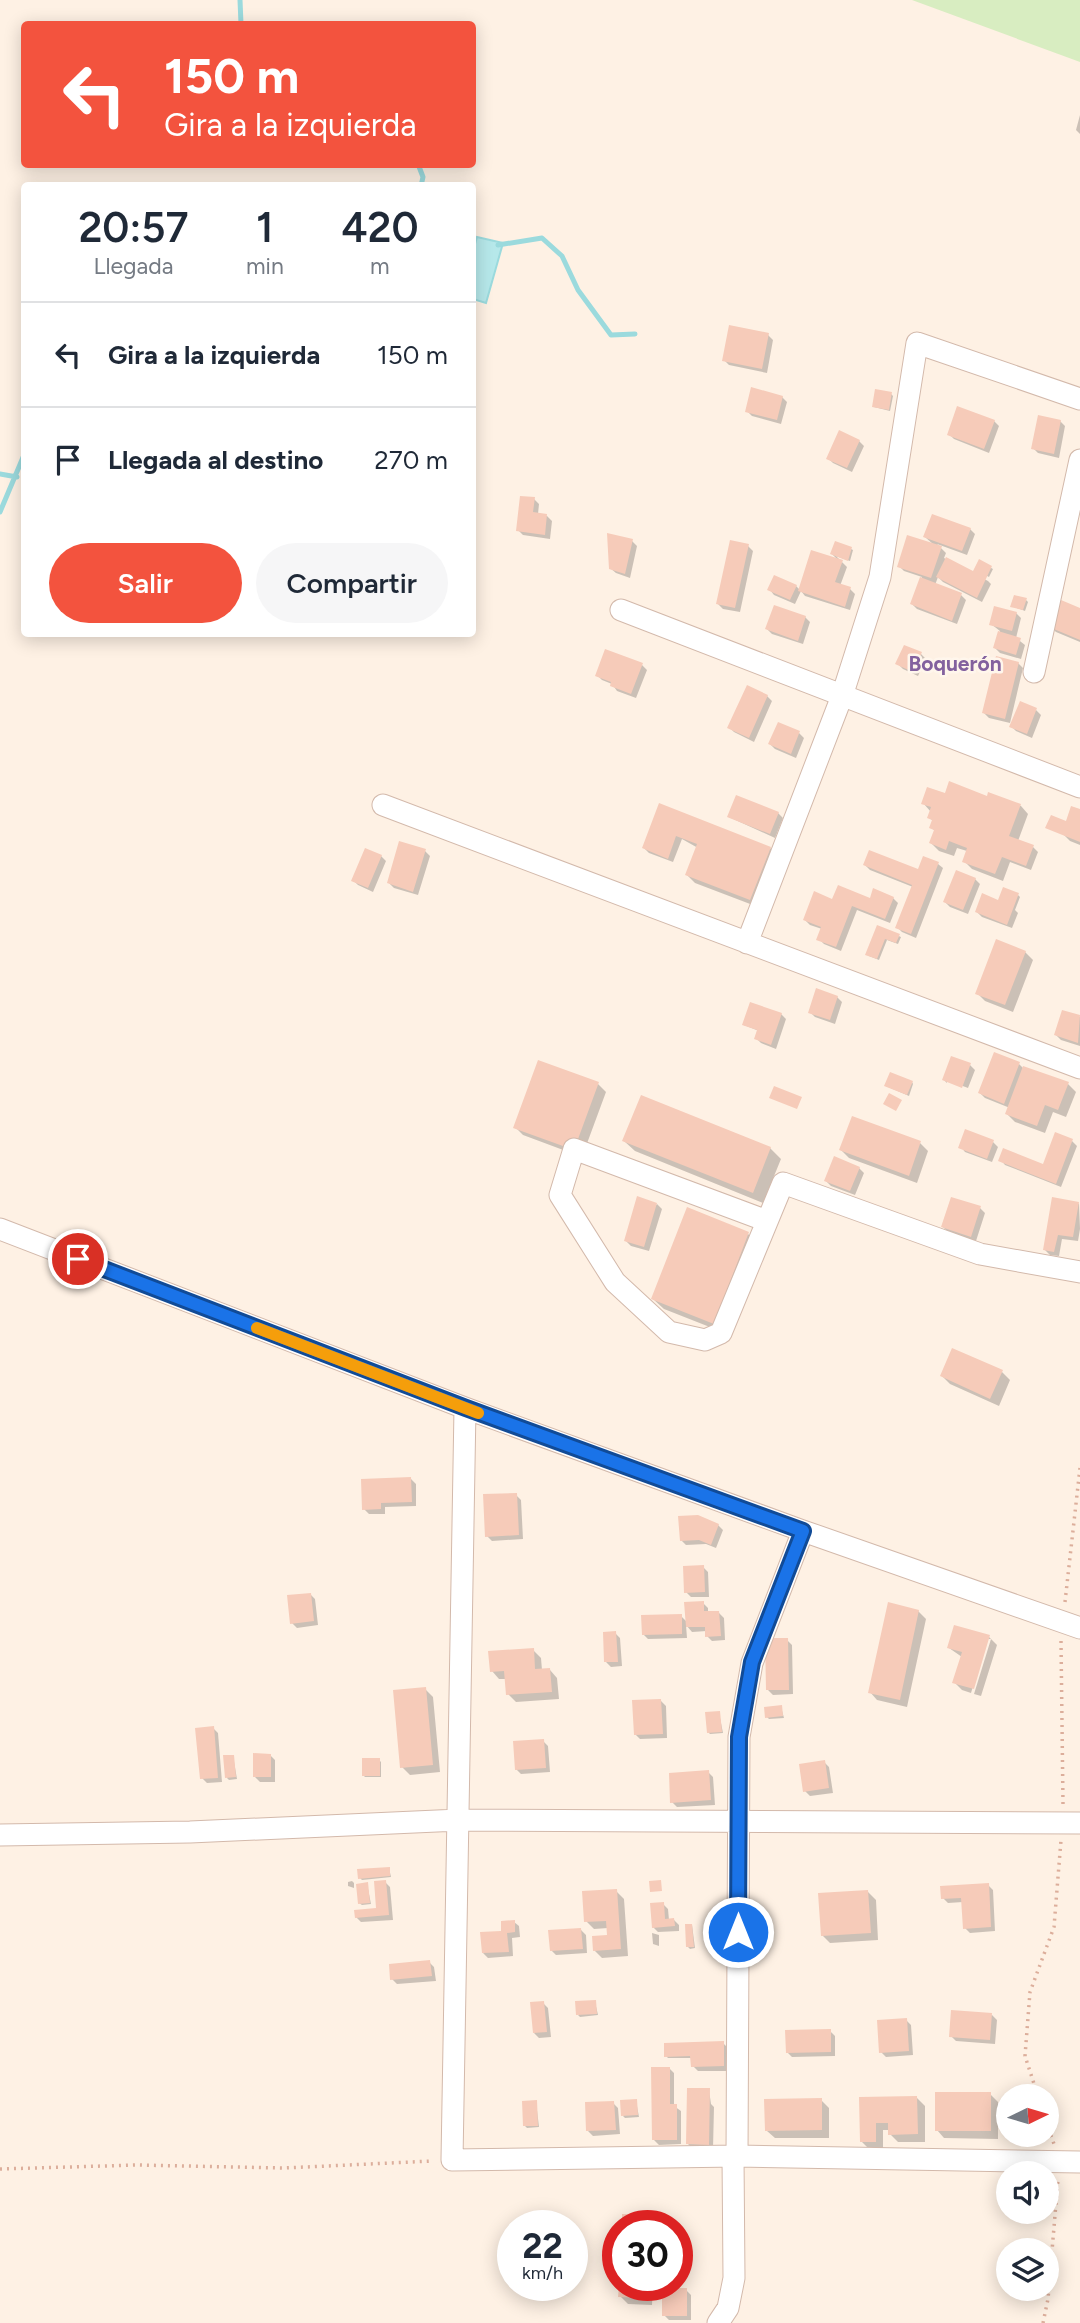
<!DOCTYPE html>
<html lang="es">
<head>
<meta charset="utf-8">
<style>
	body { margin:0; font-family:Figtree,sans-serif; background:#f6f6f7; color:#1f2937; height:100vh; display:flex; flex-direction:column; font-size:26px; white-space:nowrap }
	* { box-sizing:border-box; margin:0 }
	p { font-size:23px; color:#747a83 }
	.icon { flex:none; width:38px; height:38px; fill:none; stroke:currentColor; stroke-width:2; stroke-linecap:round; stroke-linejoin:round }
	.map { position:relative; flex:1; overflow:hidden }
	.sheet { position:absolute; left:21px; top:182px; width:455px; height:455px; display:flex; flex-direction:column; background:#fff; border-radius:7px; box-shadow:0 4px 18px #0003 }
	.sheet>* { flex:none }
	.top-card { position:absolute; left:21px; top:21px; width:455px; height:147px; border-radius:7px; box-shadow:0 4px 18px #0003; background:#f3533e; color:#fff; overflow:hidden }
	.needle { width:46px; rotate:85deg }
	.tools { position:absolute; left:996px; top:2084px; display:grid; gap:14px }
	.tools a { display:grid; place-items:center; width:63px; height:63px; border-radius:50%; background:#fff; box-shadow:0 4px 18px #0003; font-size:35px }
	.speed { position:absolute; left:497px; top:2210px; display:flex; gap:14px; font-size:35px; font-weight:700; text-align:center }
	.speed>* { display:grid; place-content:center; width:91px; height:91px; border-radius:50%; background:#fff; box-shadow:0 4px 18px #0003; line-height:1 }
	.speed small { font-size:18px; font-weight:400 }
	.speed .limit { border:10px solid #d22; background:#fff; color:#111 }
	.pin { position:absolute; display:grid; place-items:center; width:60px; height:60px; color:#fff; margin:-30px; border:4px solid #fff; border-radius:50%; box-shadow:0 2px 7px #0007 }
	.me { position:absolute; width:77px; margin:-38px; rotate:0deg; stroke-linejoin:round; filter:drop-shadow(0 0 5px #0008) }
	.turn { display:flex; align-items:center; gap:24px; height:147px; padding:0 28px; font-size:32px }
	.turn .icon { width:91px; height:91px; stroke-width:2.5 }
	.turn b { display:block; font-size:49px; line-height:60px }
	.eta { display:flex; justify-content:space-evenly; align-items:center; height:119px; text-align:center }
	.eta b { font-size:42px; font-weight:600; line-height:49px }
	.action { display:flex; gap:14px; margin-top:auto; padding:14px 28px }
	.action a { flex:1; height:80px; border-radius:42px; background:#f3533e; color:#fff; font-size:28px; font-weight:600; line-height:80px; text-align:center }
	.action a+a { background:#f6f6f7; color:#1f2937 }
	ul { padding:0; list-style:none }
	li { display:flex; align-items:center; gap:21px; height:105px; padding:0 28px; border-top:2px solid #e0e1e3 }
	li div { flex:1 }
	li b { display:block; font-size:26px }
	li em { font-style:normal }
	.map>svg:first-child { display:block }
</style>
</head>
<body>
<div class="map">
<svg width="1080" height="2323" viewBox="0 0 1080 2323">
	<rect width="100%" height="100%" fill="#fef1e4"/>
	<path fill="#d8edc1" d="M912 0H1080V62Z"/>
	<path fill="#b6e8ea" stroke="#9bdadd" stroke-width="2" d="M477 237 503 243 486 303 473 299V251Z"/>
	<path fill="#0003" d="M1080 115V134L1076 130Z
		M768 335 773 340 767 373 729 365 724 360Z
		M891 394 893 396 890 411 874 407Z
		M782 397 787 402 781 424 752 416 747 411Z
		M994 421 999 426 989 453 954 439 949 434Z
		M1060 421 1065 426 1059 458 1038 453 1033 448Z
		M859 441 864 446 852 472 833 463 828 458Z
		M534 499 539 504 538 514 547 516 552 521 550 539 523 535 518 530Z
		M970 529 975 534 967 555 937 544 946 553 944 558 988 581 991 584 982 602 943 582 938 577 935 585 961 595 966 600 957 624 917 609 912 604 922 577 904 571 899 566 934 545 925 537Z
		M632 541 637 546 630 578 616 573 610 568Z
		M748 546 753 551 740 612 723 609 718 604Z
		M851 549 853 550 850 561 836 556 847 567 840 586 850 589 855 594 850 610 805 596 801 591 795 604 774 595 770 590 796 586 800 590 839 561 832 554Z
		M980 562 993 569 989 577 976 570Z
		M1026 600 1028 602 1025 611 1012 606Z
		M1080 610V642L1056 632 1051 627Z
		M1016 613 1021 618 1016 638 1025 645 1021 659 1000 653 995 648 1000 631 991 624Z
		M805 617 810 622 803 644 772 634 767 629Z
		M921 654 926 659 918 676 903 669 898 664Z
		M1018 663 1023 668 1010 723 989 718 984 713Z
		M642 665 647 670 636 698 617 691 612 684 602 680 597 675Z
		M747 687 767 696 772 701 754 742 734 732 729 727Z
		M1036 710 1041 715 1032 738 1016 731 1011 726Z
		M799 733 804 738 796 758 775 749 770 744Z
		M989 794 1021 806 1028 814 1018 841 1033 847 1038 852 1031 870 1010 862 1003 881 972 869 964 861 967 851 957 848 954 856 939 851 931 843 936 832 931 827 933 821 929 817 931 812 923 803 946 795 988 798Z
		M660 805 770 848 778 856 758 907 695 883 687 875 698 848 682 839 673 862 649 853 644 848Z
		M1080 811V845L1070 841 1062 833 1047 828 1065 822Z
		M778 813 783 818 775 838 729 817Z
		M425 851 430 856 418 895 394 888 389 883Z
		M381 856 386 861 373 892 358 885 353 880Z
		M938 864 943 868 916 938 902 932 897 927 913 887 870 870 865 865 919 872Z
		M975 879 980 884 968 914 950 907 945 902Z
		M1018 895 1020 897 1015 910 1018 913 1012 928 982 917 977 912 1005 905Z
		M893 898 898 903 890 923 857 910 841 951 824 944 819 939 822 929 810 925 805 920 833 901Z
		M878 927 901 937 898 944 887 940 879 960 869 956Z
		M1025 952 1033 960 1013 1012 985 1001 977 993Z
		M837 997 842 1002 835 1024 815 1017 810 1012Z
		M1063 1012 1080 1017V1046L1061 1040 1056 1035Z
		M781 1014 786 1019 776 1049 761 1043 756 1038 759 1031 744 1025Z
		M1019 1064 1023 1068 1068 1084 1076 1092 1066 1117 1053 1112 1045 1133 1015 1122 1007 1114 1010 1108 985 1098 980 1093Z
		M970 1065 975 1070 968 1088 947 1080V1083L944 1080Z
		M912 1082 913 1084 909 1096 886 1086Z
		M598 1084 606 1092 582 1157 523 1135 515 1127Z
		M1056 1134 1072 1141 1077 1146 1061 1187 1005 1165 1001 1160 1044 1166Z
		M624 1141 770 1148 781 1159 763 1203 635 1151Z
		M993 1142 998 1147 992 1162 965 1152 961 1147Z
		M920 1143 928 1151 917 1183 849 1158 841 1150Z
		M859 1168 864 1173 855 1195 831 1186 826 1181Z
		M1079 1203 1080 1229 1078 1241 1062 1239 1059 1256 1050 1255 1045 1250Z
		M657 1204 662 1209 649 1251 631 1246 626 1241Z
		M980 1208 985 1213 976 1241 948 1232 943 1227Z
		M748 1234 759 1244 725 1333 664 1309 653 1299Z
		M1002 1372 1010 1380 999 1406 950 1384 942 1376Z
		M411 1479 416 1484V1506L385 1507V1514H369L364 1509Z
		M516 1495 521 1500 523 1539 492 1541 487 1536Z
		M718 1525 723 1530 716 1548 706 1544 686 1545 681 1540Z
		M703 1567 708 1572 709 1597H691L686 1592Z
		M310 1594 315 1599 318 1625 297 1628 292 1623Z
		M703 1603 708 1608V1613H719L724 1618 725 1640 712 1641 707 1636V1631L692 1632 686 1625 687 1638 648 1639 643 1634 681 1616 687 1622Z
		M918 1611 926 1619 907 1707 877 1700 870 1692Z
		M615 1633 620 1638 622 1666 611 1667 606 1662Z
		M989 1637 997 1645 981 1696 974 1694 991 1639H987L971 1693 962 1690 954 1682 962 1657 949 1648Z
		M787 1640 792 1645 793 1694 773 1695 768 1690Z
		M533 1650 541 1658 542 1670H550L557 1678 559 1699 516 1702 508 1694 507 1679H499L492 1671Z
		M425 1689 433 1697 440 1772 410 1775 402 1767Z
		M661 1701 666 1706 667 1738 640 1739 635 1734Z
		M781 1707 784 1718 769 1719 767 1717Z
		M719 1713 723 1733 710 1734 708 1732Z
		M213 1728 218 1733 222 1782 207 1783 202 1778Z
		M543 1741 548 1746 550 1772 521 1774 516 1769Z
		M270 1755 275 1760V1782H260L255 1777Z
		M233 1756 237 1779 229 1780 227 1778Z
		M379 1760 381 1762V1777H365L363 1775Z
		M824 1762 829 1767 833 1793 810 1796 805 1791Z
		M708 1772 713 1777 715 1805 677 1807 672 1802Z
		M389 1868 391 1877 362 1880 360 1878Z
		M352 1881 354 1883V1888L348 1886V1882Z
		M385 1882 390 1887 393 1920 361 1922 356 1917 378 1909Z
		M367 1884 371 1904 362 1905 359 1903Z
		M988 1885 993 1890 995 1931 970 1933 965 1928 963 1902 948 1903 943 1898Z
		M616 1891 624 1899 628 1956 602 1958 594 1950 608 1937V1928L594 1929 586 1921Z
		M868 1892 876 1900 878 1940 830 1943 822 1935Z
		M663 1904 668 1909 669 1920H674L679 1925V1931L658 1932 653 1927Z
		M514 1922 519 1926 520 1937 512 1938 513 1956 488 1958 483 1953Z
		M692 1925 695 1948 690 1949 688 1947Z
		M581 1930 586 1935 587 1953 556 1955 551 1950Z
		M652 1933 659 1935V1946L653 1944Z
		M429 1962 434 1967 436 1981 397 1984 392 1979Z
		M595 2002 598 2015 580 2017 578 2015Z
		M543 2003 548 2008 551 2037 539 2038 534 2033Z
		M992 2015 997 2020 995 2044 956 2041 951 2036Z
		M906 2020 911 2025 913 2055 886 2057 881 2052Z
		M830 2031 835 2036V2056L792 2057 787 2052Z
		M723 2043 728 2048V2071H698L693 2066 692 2058H668L666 2056Z
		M669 2068 674 2073V2106L681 2111V2144L659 2145 654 2140Z
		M709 2090 711 2104 714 2107 713 2149H693L688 2144Z
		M990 2094 998 2102V2139L944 2138 937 2130Z
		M917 2098 925 2106V2142H898L890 2134V2130H883V2149H869L861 2141V2099Z
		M821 2100 829 2108V2138H775L767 2131Z
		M636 2101 639 2117 625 2118 623 2116Z
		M536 2102 539 2127 527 2128 525 2126Z
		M613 2103 618 2108 620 2134 593 2136 588 2131Z
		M649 2217 657 2226H624Z
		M620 2286H653L652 2305 628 2304 620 2296Z
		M686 2290 691 2295V2320H669L664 2315Z"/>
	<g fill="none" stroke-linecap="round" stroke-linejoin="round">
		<path stroke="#9bdadd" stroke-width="5" d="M240 0 241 24
			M418 164 423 177 421 186
			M498 245 542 238 562 256 578 290 611 335 635 334
			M0 474 17 477
			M0 512 24 455"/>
	</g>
	<path fill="#f6cbb9" d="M729 325 769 333 762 369 722 361Z
		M751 387 783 396 777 420 745 412Z
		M875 389 892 392 889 410 872 407Z
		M957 406 995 420 984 449 947 435Z
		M1038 415 1061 420 1054 454 1031 449Z
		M839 430 860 440 847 468 826 459Z
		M520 496 535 497 533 512 547 514 545 535 516 531Z
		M932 514 971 528 962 551 923 537Z
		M607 533 633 539 625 574 609 569Z
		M907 535 942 546 931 578 897 567Z
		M730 540 749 544 735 608 716 604Z
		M835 541 852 547 848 561 830 554Z
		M811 550 843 560 835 582 851 587 845 607 798 591Z
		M946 557 973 571 979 559 992 566 977 598 936 577Z
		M774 575 797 585 790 600 767 590Z
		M920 577 962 593 952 621 910 604Z
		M1014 595 1027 598 1023 610 1010 607Z
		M1061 600 1080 608V640L1049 627Z
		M774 605 806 616 798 641 765 629Z
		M994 606 1017 612 1012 631 989 625Z
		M998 631 1021 638 1016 655 993 648Z
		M904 645 922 652 913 672 895 664Z
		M605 649 643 663 631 694 610 686 611 682 595 676Z
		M996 656 1019 662 1005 719 982 713Z
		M747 685 768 695 749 738 727 728Z
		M1020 701 1037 708 1027 734 1009 727Z
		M778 722 800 731 791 754 768 744Z
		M949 781 987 796 988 792 1021 804 1009 836 1034 845 1026 866 1002 857 995 874 962 862 967 848 949 841 946 850 929 843 934 830 929 828 932 820 927 818 931 807 921 804 927 787 945 793Z
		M736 795 779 812 770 834 727 817Z
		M659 803 771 847 750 900 685 875 697 844 676 836 668 859 642 848Z
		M1071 806 1080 809V842L1045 828 1051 815 1066 821Z
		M399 841 426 849 413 892 387 883Z
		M365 848 382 855 368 888 351 881Z
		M869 850 918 869 923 856 939 862 911 934 895 928 912 885 863 865Z
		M956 870 976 878 963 910 943 902Z
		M838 885 870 898 873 888 894 897 885 919 852 906 836 947 816 940 821 927 803 920 814 891 832 899Z
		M1003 887 1019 893 1007 925 975 912 982 893 998 900Z
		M877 925 900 934 896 943 885 939 877 959 865 955Z
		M996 939 1026 951 1005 1005 975 994Z
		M816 988 838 996 830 1020 808 1013Z
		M750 1002 782 1013 771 1045 754 1039 757 1030 742 1025Z
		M1062 1010 1080 1015 1078 1043 1054 1035Z
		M994 1052 1020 1062 1004 1104 978 1093Z
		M951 1056 971 1063 962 1088 942 1080Z
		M538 1060 599 1082 574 1150 513 1128Z
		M1023 1066 1069 1082 1058 1110 1045 1105 1037 1126 1005 1114Z
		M890 1072 913 1081 907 1095 884 1086Z
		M774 1086 802 1097 797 1109 769 1098Z
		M889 1093 902 1100 896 1111 883 1104Z
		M641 1095 771 1147 753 1193 622 1141Z
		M852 1116 921 1141 909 1176 839 1150Z
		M965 1129 994 1140 987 1159 958 1148Z
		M1055 1132 1073 1139 1056 1184 998 1161 1003 1148 1043 1164Z
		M834 1156 860 1167 850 1191 824 1181Z
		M637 1196 657 1203 644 1247 624 1241Z
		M951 1197 981 1206 971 1237 941 1227Z
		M1052 1197 1079 1202 1073 1237 1058 1235 1054 1252 1043 1250Z
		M687 1207 749 1232 714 1324 651 1299Z
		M952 1348 1003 1370 990 1399 940 1376Z
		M411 1477 412 1502 381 1503V1509L362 1510 361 1479Z
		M517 1493 519 1535 485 1537 483 1494Z
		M698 1515 719 1524 711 1545 699 1540 680 1541 678 1516Z
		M704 1565 705 1592 684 1593 683 1566Z
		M311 1593 314 1621 290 1624 287 1595Z
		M704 1601V1611H719L721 1636 705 1637V1627H686L684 1602Z
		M888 1602 919 1610 900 1700 868 1693Z
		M682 1614V1634L642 1635 641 1615Z
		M954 1625 990 1635 974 1689 952 1683 962 1652 947 1648Z
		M616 1631 618 1662H604L603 1632Z
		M765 1638H788L789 1690H766Z
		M534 1648 535 1669 550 1668 552 1692 506 1695 504 1671 490 1672 488 1651Z
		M426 1687 433 1765 400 1768 393 1690Z
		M661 1699 663 1734 634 1735 632 1700Z
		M782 1705 783 1716 765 1718 764 1707Z
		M720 1711 722 1732 707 1733 705 1712Z
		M214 1726 218 1778 200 1779 195 1728Z
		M544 1739 546 1768 515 1770 513 1741Z
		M253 1753 271 1754V1777H253Z
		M223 1755H234L236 1777 225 1778Z
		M362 1758H380V1776H362Z
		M825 1760 829 1788 803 1792 799 1764Z
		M709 1770 711 1800 670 1803 669 1773Z
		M390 1867V1876L358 1879 357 1869Z
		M386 1880 389 1915 355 1918 354 1910 376 1908 374 1881Z
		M661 1880 662 1891 650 1892 649 1881Z
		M368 1882 370 1903 358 1904 356 1884Z
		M989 1883 991 1927 963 1929 961 1898 941 1899 940 1886Z
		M617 1889 621 1949 593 1951 592 1936 607 1935 606 1921 584 1922 582 1891Z
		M868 1890 871 1933 821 1936 818 1893Z
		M664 1902 665 1919 674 1918 675 1926 652 1928 650 1903Z
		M515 1920V1932L507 1933 509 1952 482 1953 480 1932 501 1931V1921Z
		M685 1924H692L694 1947H686Z
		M581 1928 583 1949 550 1951 548 1930Z
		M430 1960 432 1976 390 1980 389 1964Z
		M596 2000 597 2014 576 2015 575 2001Z
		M544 2001 547 2032 533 2033 530 2002Z
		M951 2010 992 2013 990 2040 949 2037Z
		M907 2018 909 2051 879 2053 877 2020Z
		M831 2029V2052L786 2053 785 2030Z
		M724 2041V2066L691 2067 690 2056 664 2057V2043Z
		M651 2067H670V2104H677V2140H652Z
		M687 2088H710L709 2145 686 2144Z
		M935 2092H991V2131H935Z
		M917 2096 918 2134 888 2135V2123H876V2142H860L859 2097Z
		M822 2098V2130L765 2131 764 2099Z
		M637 2099 638 2115 621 2116 620 2100Z
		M537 2100 538 2126H523L522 2101Z
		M614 2101 616 2130 586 2131 585 2102Z
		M622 2214 650 2215 649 2226H622Z
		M619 2286H646L645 2298 618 2297Z
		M662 2288H687V2316H662Z"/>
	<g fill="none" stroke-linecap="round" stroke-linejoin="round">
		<defs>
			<path id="minor" d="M621 610 1080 787
				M1034 672 1080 460
				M383 805 1080 1068
				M747 943 842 696 880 577 917 343 1080 399
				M767 1221 574 1149 560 1195 615 1282 669 1332 705 1340 721 1333 783 1183 980 1254 1080 1272
				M0 1229 465 1408 803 1531 1080 1628
				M465 1408 452 2160 737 2156 1080 2162
				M0 1835 190 1832 459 1820 1080 1823
				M737 2156 739 1737 752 1663 803 1531
				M718 2323 728 2308 734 2278 733 2156"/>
		</defs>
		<use href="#minor" stroke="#d3b9ab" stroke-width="23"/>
		<path stroke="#dcae9b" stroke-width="3.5" stroke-dasharray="2 5" stroke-linecap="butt" d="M1065 1602 1080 1468
			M1061 1641 1063 1804
			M1038 2096 1025 2056 1030 1992 1054 1927 1061 1840
			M1046 2122 1054 2144
			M0 2169 137 2165 284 2168 433 2161
			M1043 2323 1048 2299 1058 2179"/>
		<use href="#minor" stroke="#fff" stroke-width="21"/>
	</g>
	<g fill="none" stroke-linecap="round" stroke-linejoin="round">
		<defs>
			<path id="route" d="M78 1259 466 1408 803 1531 752 1662 739 1737 738 1932"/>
		</defs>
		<use href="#route" stroke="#114b97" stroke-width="18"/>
		<use href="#route" stroke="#1a73e8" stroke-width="12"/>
		<path stroke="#f59e0b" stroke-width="12" d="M257 1328 478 1413"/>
	</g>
	<g text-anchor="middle" stroke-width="5" stroke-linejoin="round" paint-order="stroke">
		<g font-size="21" font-weight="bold" fill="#83619e" stroke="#fff6ec">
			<text x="955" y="671">Boquerón</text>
		</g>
	</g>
</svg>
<div class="tools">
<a><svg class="needle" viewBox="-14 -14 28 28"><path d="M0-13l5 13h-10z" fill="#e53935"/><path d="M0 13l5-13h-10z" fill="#747a83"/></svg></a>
<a><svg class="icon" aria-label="sound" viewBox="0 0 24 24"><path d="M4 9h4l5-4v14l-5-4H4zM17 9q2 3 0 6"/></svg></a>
<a><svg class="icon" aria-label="layers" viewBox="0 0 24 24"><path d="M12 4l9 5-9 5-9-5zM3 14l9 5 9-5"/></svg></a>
</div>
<div class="speed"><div>22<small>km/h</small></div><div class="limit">30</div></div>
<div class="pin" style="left:78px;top:1259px;background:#d93025"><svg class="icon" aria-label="arrive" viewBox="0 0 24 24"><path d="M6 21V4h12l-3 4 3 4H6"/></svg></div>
<svg class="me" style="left:738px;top:1932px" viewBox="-20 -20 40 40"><circle r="17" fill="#1a73e8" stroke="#fff" stroke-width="3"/><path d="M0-11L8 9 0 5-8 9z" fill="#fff"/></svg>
<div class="top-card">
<div class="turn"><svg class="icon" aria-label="left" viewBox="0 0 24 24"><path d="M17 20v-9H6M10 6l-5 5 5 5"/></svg><div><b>150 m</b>Gira a la izquierda</div></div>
</div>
<section class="sheet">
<div class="eta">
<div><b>20:57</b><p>Llegada</p></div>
<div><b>1</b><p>min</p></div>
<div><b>420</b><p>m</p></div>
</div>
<ul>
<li><svg class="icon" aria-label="left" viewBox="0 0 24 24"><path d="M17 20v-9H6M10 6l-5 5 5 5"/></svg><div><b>Gira a la izquierda</b></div><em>150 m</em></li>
<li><svg class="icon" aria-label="arrive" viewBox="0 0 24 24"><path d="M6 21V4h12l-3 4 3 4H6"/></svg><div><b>Llegada al destino</b></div><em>270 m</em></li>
</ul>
<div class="action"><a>Salir</a><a>Compartir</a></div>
</section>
</div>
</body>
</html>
